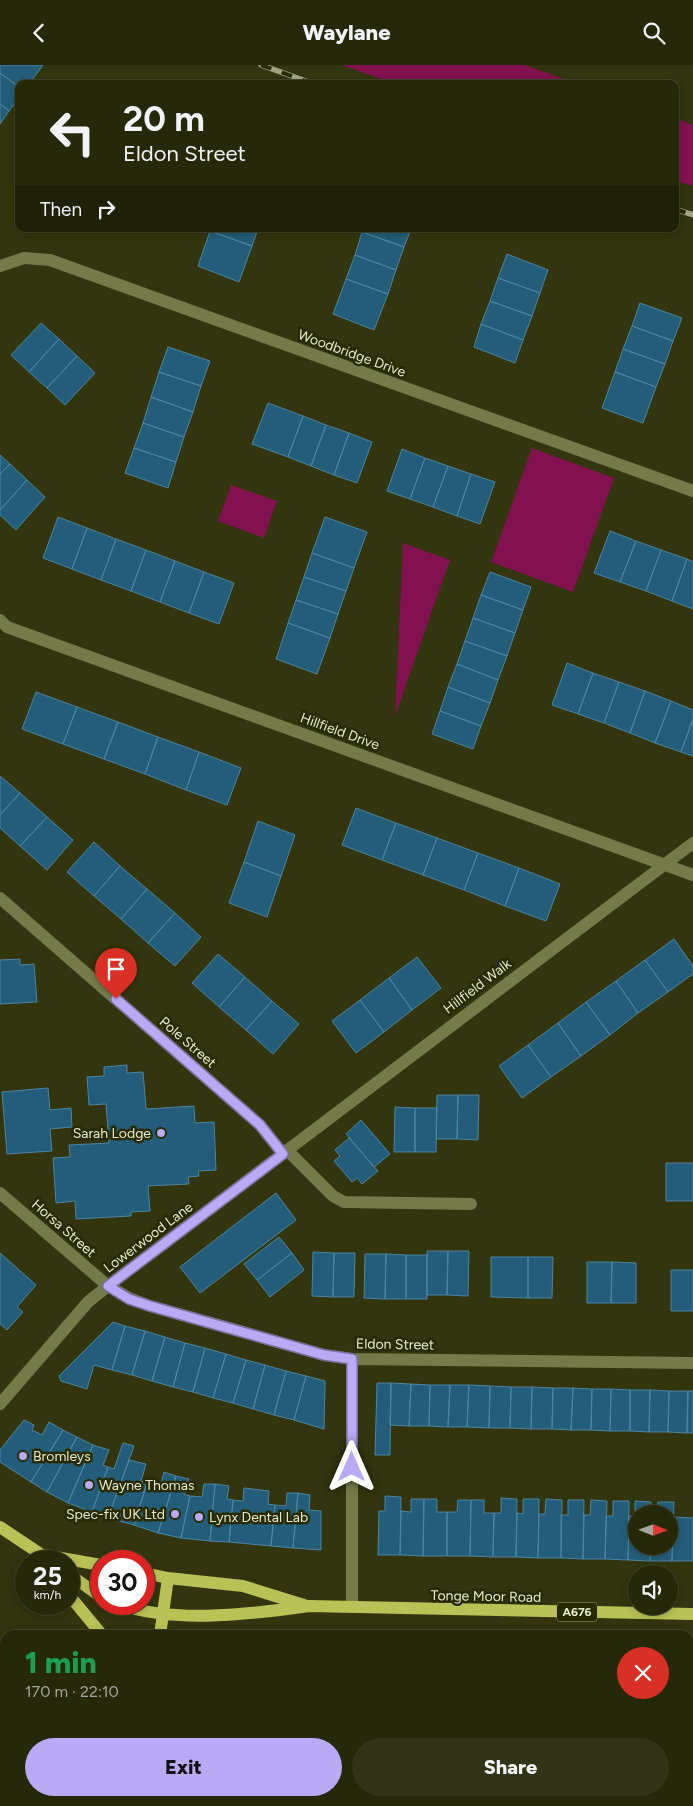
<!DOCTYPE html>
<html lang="en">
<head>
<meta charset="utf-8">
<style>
	body { margin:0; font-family:Figtree,sans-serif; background:#323418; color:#f1f3f6; height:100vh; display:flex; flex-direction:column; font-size:19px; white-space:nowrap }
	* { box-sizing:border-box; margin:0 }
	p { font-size:16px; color:#a4a69c }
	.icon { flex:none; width:28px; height:28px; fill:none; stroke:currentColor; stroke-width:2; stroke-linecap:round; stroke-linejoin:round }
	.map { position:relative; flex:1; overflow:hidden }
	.drawer { position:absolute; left:0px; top:1565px; width:694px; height:176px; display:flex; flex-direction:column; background:#26280a; border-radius:15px 15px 0 0; box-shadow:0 2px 8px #0003,0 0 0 1px #42442b }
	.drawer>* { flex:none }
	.banner { position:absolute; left:15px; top:15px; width:664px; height:152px; border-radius:10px; box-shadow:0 2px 8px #0003,0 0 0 1px #42442b; background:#26280a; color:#f1f3f6; overflow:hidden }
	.needle { width:32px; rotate:91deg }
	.buttons { position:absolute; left:628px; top:1440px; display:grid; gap:10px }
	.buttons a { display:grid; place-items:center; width:50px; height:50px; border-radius:50%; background:#26280a; box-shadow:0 2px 8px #0003,0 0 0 1px #42442b; font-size:25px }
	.speed { position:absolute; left:15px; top:1485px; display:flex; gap:10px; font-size:25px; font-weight:700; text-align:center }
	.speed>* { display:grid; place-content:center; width:65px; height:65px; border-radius:50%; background:#26280a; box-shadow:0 2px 8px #0003,0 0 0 1px #42442b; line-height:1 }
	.speed small { font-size:12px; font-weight:400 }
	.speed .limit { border:8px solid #d22; background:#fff; color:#111 }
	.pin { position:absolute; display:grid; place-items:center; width:42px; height:42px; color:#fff; margin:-51px -21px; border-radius:50% 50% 50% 0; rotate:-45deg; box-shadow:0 0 5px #0007 }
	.pin .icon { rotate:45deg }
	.me { position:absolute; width:55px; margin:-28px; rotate:0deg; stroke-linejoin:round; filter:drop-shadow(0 0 4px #0008) }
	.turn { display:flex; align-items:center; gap:18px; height:105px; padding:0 25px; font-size:22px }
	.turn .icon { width:65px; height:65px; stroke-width:2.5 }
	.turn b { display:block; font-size:35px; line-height:42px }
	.then { display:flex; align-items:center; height:48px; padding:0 25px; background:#0003; gap:10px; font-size:19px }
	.round { display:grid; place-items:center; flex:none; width:52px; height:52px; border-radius:26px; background:#323418 }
	.headline { display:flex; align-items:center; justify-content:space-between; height:85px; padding:0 25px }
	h1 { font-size:30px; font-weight:800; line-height:38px; color:#1e9e55 }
	.button { display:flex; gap:10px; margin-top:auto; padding:10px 25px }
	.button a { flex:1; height:58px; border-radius:30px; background:#baaaf6; color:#111; font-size:20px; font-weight:800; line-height:58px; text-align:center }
	.button a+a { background:#323418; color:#f1f3f6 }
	header { display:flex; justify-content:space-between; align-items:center; height:65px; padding:0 25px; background:#26280a; font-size:22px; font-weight:800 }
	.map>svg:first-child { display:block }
</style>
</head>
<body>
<header><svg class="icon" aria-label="back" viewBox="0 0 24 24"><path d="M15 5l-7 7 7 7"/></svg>Waylane<svg class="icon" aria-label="search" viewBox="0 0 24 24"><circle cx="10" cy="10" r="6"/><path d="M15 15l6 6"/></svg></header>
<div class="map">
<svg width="693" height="1741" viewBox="0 0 693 1741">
	<rect width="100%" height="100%" fill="#32350d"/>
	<path fill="#81114f" d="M342 0H525L578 19H395Z
		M675 53 693 60V121L675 115Z
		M532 383 614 413 573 527 491 497Z
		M231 420 277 436 264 473 218 456Z
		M403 478 450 495 395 651Z"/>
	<path fill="#245d79" stroke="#4d85a3" d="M0 0H43L29 19H19V22L0 8Z
		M0 8 19 22V33L9 46 0 39Z
		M0 39 9 46 0 59Z
		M211 164H258L252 181 210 166Z
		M364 164H411L404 182 362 167Z
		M210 166 252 181 239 217 198 201Z
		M362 167 404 182 396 205 355 190Z
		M507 189 548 205 540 228 498 213Z
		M355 190 396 205 388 229 346 214Z
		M498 213 540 228 532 251 490 236Z
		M346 214 388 229 374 265 333 249Z
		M490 236 532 251 523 275 481 259Z
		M640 238 682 253 673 276 632 261Z
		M41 258 59 274 29 307 11 290Z
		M481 259 523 275 515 298 474 282Z
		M632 261 673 276 665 299 623 284Z
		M59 274 77 291 47 323 29 307Z
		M168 282 210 296 201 321 159 307Z
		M623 284 665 299 656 322 615 307Z
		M77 291 95 308 65 340 47 323Z
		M159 307 201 321 193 347 151 332Z
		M615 307 656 322 643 358 602 343Z
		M151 332 193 347 184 372 143 358Z
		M268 338 303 351 288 392 252 379Z
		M303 351 326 360 311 401 288 392Z
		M143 358 184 372 176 397 134 383Z
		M326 360 349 368 334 410 311 401Z
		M349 368 372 377 357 418 334 410Z
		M134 383 176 397 168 423 125 408Z
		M402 384 425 393 410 434 387 426Z
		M0 390 10 399 0 409Z
		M425 393 448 401 433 442 410 434Z
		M10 399 27 415 0 445V409Z
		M448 401 471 409 457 451 433 442Z
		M471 409 495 417 480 459 457 451Z
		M27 415 45 432 16 465 0 450V445Z
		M58 452 87 463 72 504 43 493Z
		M325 452 367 467 354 503 312 488Z
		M87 463 116 474 101 515 72 504Z
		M610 466 636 476 620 517 594 508Z
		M116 474 146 485 131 526 101 515Z
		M636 476 661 485 646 526 620 517Z
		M146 485 175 496 160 537 131 526Z
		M661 485 687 494 672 536 646 526Z
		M312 488 354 503 346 526 304 512Z
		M687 494 693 497V544L672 536Z
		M175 496 204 507 189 548 160 537Z
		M204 507 234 518 219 559 189 548Z
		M490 507 531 522 523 545 481 530Z
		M304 512 346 526 338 549 296 535Z
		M481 530 523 545 515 568 473 553Z
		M296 535 338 549 330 573 288 558Z
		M473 553 515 568 507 591 465 576Z
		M288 558 330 573 317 609 276 594Z
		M465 576 507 591 498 615 457 599Z
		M567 598 593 608 578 649 552 640Z
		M457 599 498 615 490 638 448 622Z
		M593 608 619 617 604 658 578 649Z
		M619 617 645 626 630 668 604 658Z
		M448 622 490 638 481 661 440 646Z
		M645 626 671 636 655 678 630 668Z
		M36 627 77 642 63 679 22 664Z
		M671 636 693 645V654L681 687 655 678Z
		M77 642 118 657 104 694 63 679Z
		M440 646 481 661 473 684 432 669Z
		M693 654V691L681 687Z
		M118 657 158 672 145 709 104 694Z
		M158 672 199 687 186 725 145 709Z
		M199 687 241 703 227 740 186 725Z
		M0 711 20 728 0 750Z
		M20 728 47 752 20 781 0 763V750Z
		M356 743 396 758 382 795 342 780Z
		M47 752 73 775 47 805 20 781Z
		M258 756 295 770 281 811 244 797Z
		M396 758 437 773 423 810 382 795Z
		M437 773 478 788 464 825 423 810Z
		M94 777 120 801 94 831 67 807Z
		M478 788 519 803 505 841 464 825Z
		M244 797 281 811 267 852 229 838Z
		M120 801 147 824 121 854 94 831Z
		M519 803 560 819 546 856 505 841Z
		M147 824 175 848 148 878 121 854Z
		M175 848 201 872 175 901 148 878Z
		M674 874 693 901V909L668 927 645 895Z
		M218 889 245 912 219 942 192 918Z
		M417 892 441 923 412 945 389 913Z
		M20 894V900L34 899 37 937 0 939V895Z
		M645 895 668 927 638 948 616 916Z
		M245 912 272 936 246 965 219 942Z
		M389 913 412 945 384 967 360 935Z
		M616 916 638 948 610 970 586 937Z
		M360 935 384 967 356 988 332 956Z
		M272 936 299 959 273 989 246 965Z
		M586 937 610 970 581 991 558 958Z
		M558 958 581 991 551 1012 528 980Z
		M528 980 551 1012 522 1033 499 1001Z
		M127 1000V1008L143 1007 146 1044 194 1041 195 1058 214 1057 216 1105 198 1106 199 1111 188 1112 189 1119 148 1121 150 1146 131 1147V1151L76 1154 75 1136 56 1138 53 1093 70 1092 69 1080 109 1078 106 1039 89 1040 87 1012 104 1011V1002Z
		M48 1023 50 1045 71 1043 72 1062 50 1064 52 1086 7 1089 2 1027Z
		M437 1030H458L457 1074H436Z
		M458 1030H479L478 1075 457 1074Z
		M395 1042 415 1043V1087H394Z
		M415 1043H437L436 1087H415Z
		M361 1055 390 1089 374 1102 346 1069Z
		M349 1073 378 1106 362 1119 357 1113 352 1117 334 1096 340 1091 335 1085Z
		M666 1098H693V1136H666Z
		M276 1128 296 1155 200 1228 180 1202Z
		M279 1172 292 1188 257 1215 244 1199Z
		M427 1186H448L447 1230H427Z
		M448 1186H469L468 1231 447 1230Z
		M313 1187 334 1188 333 1232 312 1231Z
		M0 1188 36 1220 17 1242 23 1247 7 1265 0 1259Z
		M292 1188 304 1205 270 1232 257 1215Z
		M334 1188H355L354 1232H333Z
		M365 1189H386L385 1234 364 1233Z
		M386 1189 406 1190V1234H385Z
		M406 1190H427V1234H406Z
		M491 1192H528V1233L491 1232Z
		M528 1192H553L552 1233H528Z
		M587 1197H612L611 1238H587Z
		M612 1197 636 1198V1238H611Z
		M671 1205H693V1246H671Z
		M113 1257 125 1261 112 1305 94 1300 87 1324 61 1316 59 1311Z
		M125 1261 145 1266 132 1310 112 1305Z
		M145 1266 165 1272 152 1316 132 1310Z
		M165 1272 185 1278 173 1322 152 1316Z
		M185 1278 205 1283 193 1327 173 1322Z
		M205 1283 226 1289 213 1333 193 1327Z
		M226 1289 246 1295 233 1338 213 1333Z
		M246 1295 265 1300 253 1344 233 1338Z
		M265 1300 286 1306 274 1350 253 1344Z
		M286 1306 306 1311 294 1355 274 1350Z
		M306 1311 325 1316 324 1364 294 1355Z
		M377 1318H391L390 1390H375Z
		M391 1318 411 1319 409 1361 390 1360Z
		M411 1319 430 1320 429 1361H409Z
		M430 1320H450L448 1362 429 1361Z
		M450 1320H469L467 1362H448Z
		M469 1320 490 1321 489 1363 467 1362Z
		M490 1321 511 1322 510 1363H489Z
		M511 1322H532L531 1364 510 1363Z
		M532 1322 553 1323 552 1364H531Z
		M553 1323H573L571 1365 552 1364Z
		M573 1323 592 1324 591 1365H571Z
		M592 1324H611L610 1366 591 1365Z
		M611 1324 630 1325V1366H610Z
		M630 1325H650L649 1367 630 1366Z
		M650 1325 669 1326 668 1367H649Z
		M669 1326H688L687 1368 668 1367Z
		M688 1326H693V1368H687Z
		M24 1355 34 1360 32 1365 42 1370 49 1357 63 1365 31 1417 0 1397V1385Z
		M63 1365 77 1372 47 1427 31 1417Z
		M77 1372 93 1380 68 1438 47 1427Z
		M123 1378 134 1381 108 1453 92 1447 108 1402 114 1404Z
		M93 1380 109 1385 103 1400 108 1402 92 1447 68 1438Z
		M129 1395 146 1399 141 1416 147 1418 134 1460 108 1453Z
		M164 1407 176 1411 158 1468 134 1460 147 1418 160 1422Z
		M176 1411 189 1414 184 1429 190 1431 181 1473 158 1468Z
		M204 1419H215L210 1476 181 1473 190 1431 202 1432Z
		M215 1419 229 1421 227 1434 233 1435 229 1477 210 1476Z
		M244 1423 269 1426 268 1439 275 1440 271 1481 229 1477 233 1435 243 1436Z
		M287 1428H298L293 1483 271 1481 275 1440 286 1441Z
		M298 1428 310 1430 309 1445 321 1446V1485L293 1483Z
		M385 1431 401 1432 400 1490H378L379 1446H385Z
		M501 1433 517 1434 516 1492H493L494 1448H501Z
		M411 1434H424L423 1491 400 1490 401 1446 411 1447Z
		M424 1434H437V1447H447V1491H423Z
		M523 1434H539L538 1493 516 1492 517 1448 523 1449Z
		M546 1434 562 1435 561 1493H538L539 1449H545Z
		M458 1435H471L470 1491H447V1447H457Z
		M471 1435H484V1448H494L493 1492 470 1491Z
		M568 1435H584L583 1494 561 1493V1450H568Z
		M591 1435 607 1436 605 1494H583L584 1450H590Z
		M613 1436H629L628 1495 605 1494 606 1451H613Z
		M635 1436 651 1437V1449H636V1481H651L650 1496 628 1495 629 1451H635Z
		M658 1437H674L672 1496H650L651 1481H669V1449H657Z
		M673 1452 693 1453V1496H672Z
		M689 1606H693V1675H689Z
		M0 1642 5 1646V1709L0 1715Z
		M118 1736H161L150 1741H121Z
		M424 1736H493V1741H427Z"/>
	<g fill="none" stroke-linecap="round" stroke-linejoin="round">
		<path stroke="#757a4a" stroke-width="12" d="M0 201 24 193 50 195 693 426
			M0 555 7 562 693 810
			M0 833 260 1060 283 1089
			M287 1085 333 1131 344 1137 471 1139
			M0 1128 108 1221 129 1233 150 1241 324 1290 352 1294 693 1298
			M0 1339 88 1237 108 1221 693 778
			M352 1542V1294"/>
		<path stroke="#b9c257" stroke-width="12" d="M0 1462 51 1496
			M44 1490 101 1500
			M144 1508 168 1513 243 1521 304 1540
			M69 1509 101 1532
			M69 1530 102 1570
			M119 1539C172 1559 253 1549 309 1541L693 1549
			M160 1570 168 1513
			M224 1736 227 1741"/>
		<defs>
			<path id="rail" d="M261 0 314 19
				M675 144 693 150"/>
		</defs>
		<use href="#rail" stroke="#a1a584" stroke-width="5.5"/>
		<use href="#rail" stroke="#282b02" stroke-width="4" stroke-dasharray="11" stroke-linecap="butt"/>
	</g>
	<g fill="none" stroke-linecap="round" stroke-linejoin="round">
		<defs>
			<path id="route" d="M116 934 260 1060 283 1089 108 1221 129 1234 150 1241 324 1290 352 1294V1402"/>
		</defs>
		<use href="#route" stroke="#796ea0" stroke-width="12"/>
		<use href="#route" stroke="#baaaf6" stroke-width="9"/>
	</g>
	<g fill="#baaaf6" stroke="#282b02" stroke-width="2">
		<circle cx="161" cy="1068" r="5"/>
		<circle cx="23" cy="1391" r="5"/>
		<circle cx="89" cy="1420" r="5"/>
		<circle cx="175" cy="1449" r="5"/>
		<circle cx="199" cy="1452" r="5"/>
	</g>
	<g text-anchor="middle" stroke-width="5" stroke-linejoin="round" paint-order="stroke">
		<rect fill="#282b02" stroke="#adb191" stroke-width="1" x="557" y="1537.5" width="40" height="19" rx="4"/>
		<g font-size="12" font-weight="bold" fill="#e6eace">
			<text x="577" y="1551">A676</text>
		</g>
		<g font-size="14" fill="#e6eace" stroke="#282b02">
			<text transform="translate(352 288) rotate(20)" y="5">Woodbridge Drive</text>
			<text transform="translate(340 666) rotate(20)" y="5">Hillfield Drive</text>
			<text transform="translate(477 921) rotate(-37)" y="5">Hillfield Walk</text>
			<text transform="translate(188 977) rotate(41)" y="5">Pole Street</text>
			<text transform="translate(64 1163) rotate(41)" y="5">Horsa Street</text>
			<text transform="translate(148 1172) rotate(-37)" y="5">Lowerwood Lane</text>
			<text transform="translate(395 1279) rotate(1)" y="5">Eldon Street</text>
			<text transform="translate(486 1531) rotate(1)" y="5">Tonge Moor Road</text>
		</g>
		<g font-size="14" fill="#e6eace" stroke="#282b02" text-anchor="start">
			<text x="151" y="1073" text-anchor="end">Sarah Lodge</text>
			<text x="33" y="1396">Bromleys</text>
			<text x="99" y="1425">Wayne Thomas</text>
			<text x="165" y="1454" text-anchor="end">Spec-fix UK Ltd</text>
			<text x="209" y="1457">Lynx Dental Lab</text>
		</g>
	</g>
</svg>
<div class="buttons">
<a><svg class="needle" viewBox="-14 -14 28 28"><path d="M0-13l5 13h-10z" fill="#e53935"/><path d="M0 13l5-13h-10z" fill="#a4a69c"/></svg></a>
<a><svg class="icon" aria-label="sound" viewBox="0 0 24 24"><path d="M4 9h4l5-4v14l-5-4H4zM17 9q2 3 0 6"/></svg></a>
</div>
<div class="speed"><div>25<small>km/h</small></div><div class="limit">30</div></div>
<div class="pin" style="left:116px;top:934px;background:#d93025"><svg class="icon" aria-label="arrive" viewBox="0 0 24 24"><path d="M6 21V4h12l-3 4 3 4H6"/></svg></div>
<svg class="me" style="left:352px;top:1402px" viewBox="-20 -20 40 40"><path d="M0-17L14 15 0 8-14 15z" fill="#baaaf6" stroke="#fff" stroke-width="4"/></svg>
<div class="banner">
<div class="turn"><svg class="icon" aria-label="left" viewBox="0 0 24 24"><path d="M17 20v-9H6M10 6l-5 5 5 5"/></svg><div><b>20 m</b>Eldon Street</div></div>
<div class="then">Then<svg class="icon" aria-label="right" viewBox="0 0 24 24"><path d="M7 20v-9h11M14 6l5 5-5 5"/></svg></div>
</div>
<section class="drawer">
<div class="headline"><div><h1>1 min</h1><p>170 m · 22:10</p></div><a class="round" style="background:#d93025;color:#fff"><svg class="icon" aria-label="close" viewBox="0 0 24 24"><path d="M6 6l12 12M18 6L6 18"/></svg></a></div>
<div class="button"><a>Exit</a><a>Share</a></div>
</section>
</div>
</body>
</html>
